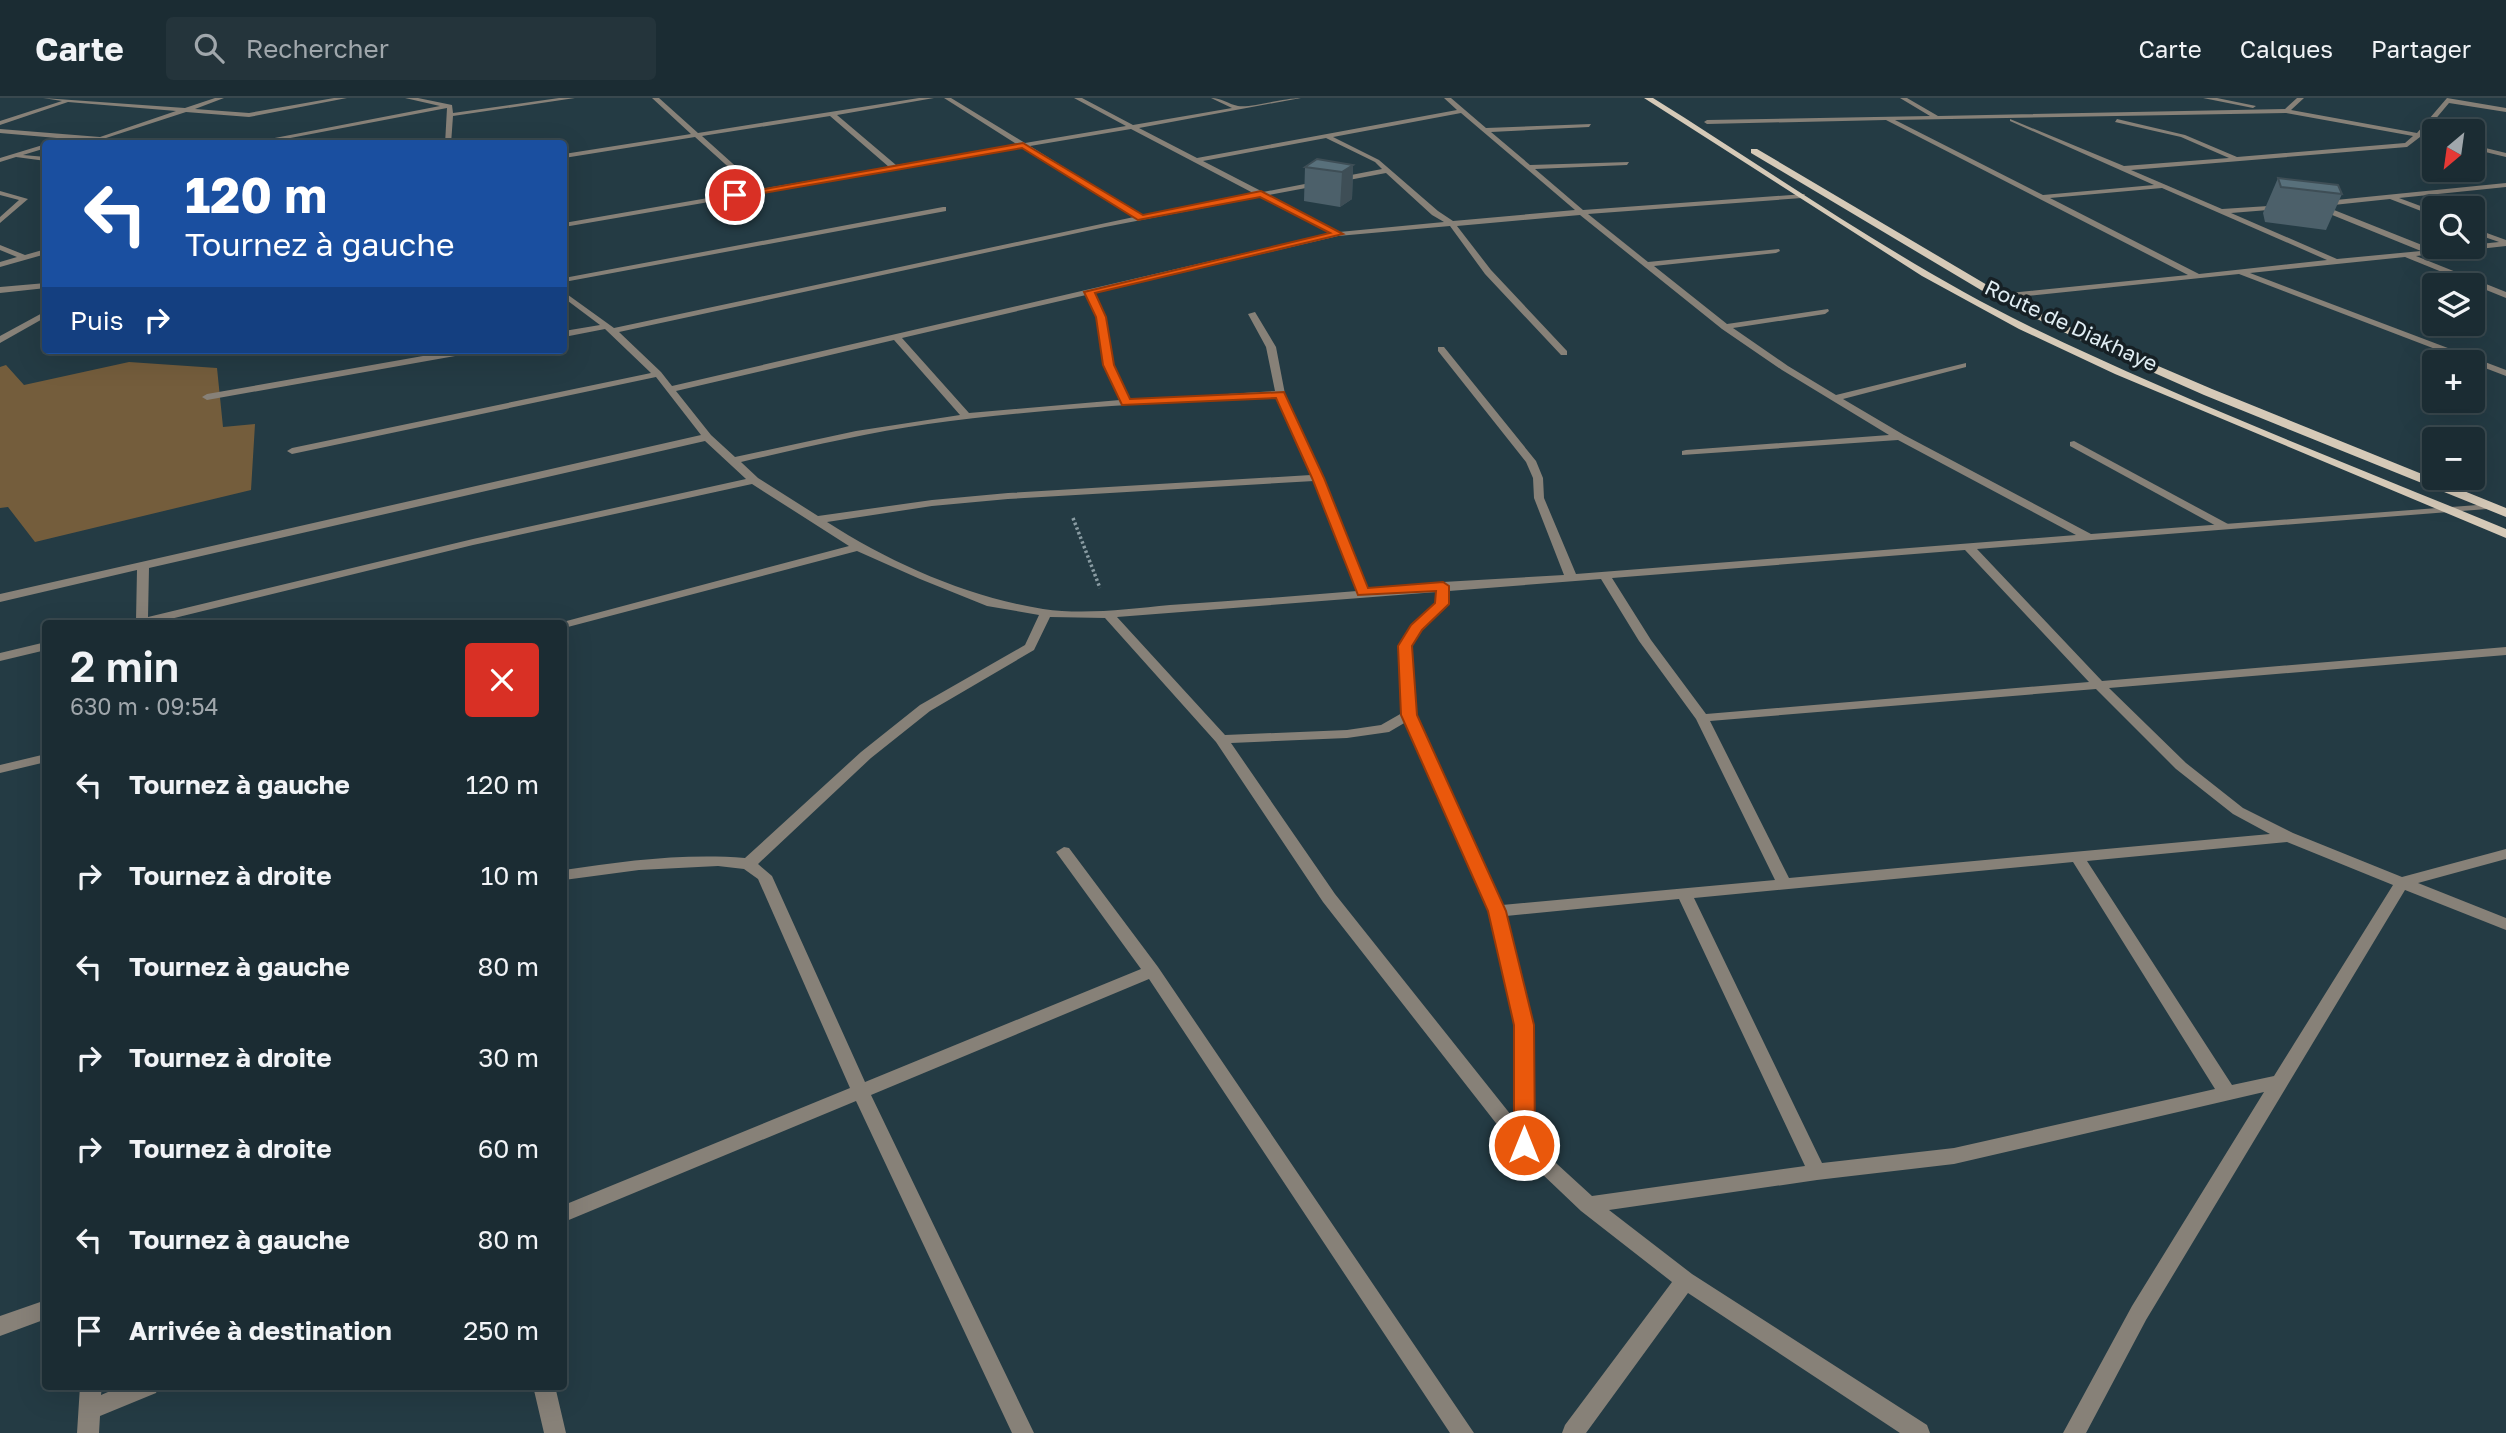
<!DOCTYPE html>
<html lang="fr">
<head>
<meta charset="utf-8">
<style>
	body { margin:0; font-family:"Golos Text",sans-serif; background:#24343b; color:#f1f3f6; height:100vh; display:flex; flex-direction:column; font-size:26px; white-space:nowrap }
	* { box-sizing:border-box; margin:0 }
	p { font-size:23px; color:#a0a7ac }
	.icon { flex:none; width:38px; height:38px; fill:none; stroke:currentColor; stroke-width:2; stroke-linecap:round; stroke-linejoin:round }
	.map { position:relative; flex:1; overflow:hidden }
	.side { position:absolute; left:42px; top:522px; width:525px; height:770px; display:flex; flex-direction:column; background:#1b2c33; border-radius:7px; box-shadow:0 7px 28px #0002,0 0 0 2px #39484e }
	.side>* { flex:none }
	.hud { position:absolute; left:42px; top:42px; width:525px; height:214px; border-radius:7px; box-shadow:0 7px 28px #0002,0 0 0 2px #39484e; background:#1a4fa0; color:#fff; overflow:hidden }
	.needle { width:46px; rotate:209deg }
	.tools { position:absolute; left:2422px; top:21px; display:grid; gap:14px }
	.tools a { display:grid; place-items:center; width:63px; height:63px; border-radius:7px; background:#1b2c33; box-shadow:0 7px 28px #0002,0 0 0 2px #39484e; font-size:35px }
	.pin { position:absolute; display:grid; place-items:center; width:60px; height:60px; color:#fff; margin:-30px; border:4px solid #fff; border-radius:50%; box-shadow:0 2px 7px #0007 }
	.me { position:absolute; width:77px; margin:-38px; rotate:0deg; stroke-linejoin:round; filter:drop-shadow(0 0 5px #0008) }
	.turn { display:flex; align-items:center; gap:24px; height:147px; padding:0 28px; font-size:32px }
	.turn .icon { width:91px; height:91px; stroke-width:2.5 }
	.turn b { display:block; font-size:49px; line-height:60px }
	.then { display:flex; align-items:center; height:66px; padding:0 28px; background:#0003; gap:14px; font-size:26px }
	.round { display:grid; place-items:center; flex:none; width:74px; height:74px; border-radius:7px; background:#24343b }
	.head { display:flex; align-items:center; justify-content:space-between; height:119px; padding:0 28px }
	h1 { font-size:42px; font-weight:600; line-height:52px }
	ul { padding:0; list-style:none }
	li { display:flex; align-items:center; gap:21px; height:91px; padding:0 28px }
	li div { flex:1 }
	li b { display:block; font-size:26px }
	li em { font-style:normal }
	header { display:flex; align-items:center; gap:42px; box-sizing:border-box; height:98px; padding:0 35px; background:#1b2c33; border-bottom:2px solid #39484e }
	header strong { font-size:33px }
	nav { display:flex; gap:38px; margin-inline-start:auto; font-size:24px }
	.search { width:490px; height:63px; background:#24343b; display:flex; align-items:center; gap:18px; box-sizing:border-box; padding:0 24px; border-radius:7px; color:#a0a7ac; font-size:26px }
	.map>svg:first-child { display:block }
</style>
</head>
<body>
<header>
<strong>Carte</strong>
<div class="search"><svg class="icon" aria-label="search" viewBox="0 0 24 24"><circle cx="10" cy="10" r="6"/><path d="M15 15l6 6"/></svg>Rechercher</div>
<nav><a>Carte</a><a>Calques</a><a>Partager</a></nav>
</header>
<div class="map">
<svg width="2506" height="1335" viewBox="0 0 2506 1335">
	<rect width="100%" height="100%" fill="#243b44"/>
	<path fill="#745d3c" d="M129 264 217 270 223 329 255 326 251 392 35 444 8 409 0 410V269L6 267 24 287Z"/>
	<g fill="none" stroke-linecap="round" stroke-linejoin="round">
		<path stroke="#8a9ca3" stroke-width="3.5" stroke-dasharray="2.5 2.5" stroke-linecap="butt" d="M1073 420 1100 490"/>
		<path fill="#878178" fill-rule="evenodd" d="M2074 343 2228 426 2230 428 2228 430H2220L2070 348V344Z"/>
		<path fill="#878178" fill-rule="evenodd" d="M43 0 185 10 215 0H224L195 11 249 15 334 0H347L249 19 186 14 106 40 157 46H125L0 35V31L100 39 176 13 68 4 0 27V23L62 3Z
			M405 0H418L452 7 453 15 559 0H575L453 18 451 46H445L447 10 259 46H243L440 8Z
			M652 0H659L698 35 919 0H934L837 17 896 67 1018 47 944 0H951L1025 45 1126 28 1074 0H1082L1133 27 1232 10 1211 0C1222 0 1228 6 1238 8 1252 10 1283 0 1301 0L1139 30 1197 60 1457 12 1444 0H1451L1486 30 1591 26 1589 29 1491 34 1530 67 1629 64 1627 67 1535 71 1583 112 1805 96 1802 100 1588 116 1648 164 1779 151 1780 153 1776 155 1654 168 1727 226 1828 211 1829 213 1825 216 1733 230 1788 268 1836 297 1966 265V269L1843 301 1904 337 2091 436 2491 406 2492 408 2487 411 1977 451 2102 583 2506 549V557L2109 590 2186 665 2243 710 2293 735 2402 779 2506 751V761L2418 785 2506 820V832L2405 792 2146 1222 2086 1335H2063L2132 1208 2264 994 1954 1066 1817 1082 1609 1112 1692 1176 1927 1327 1930 1335H1900L1688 1195 1586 1335H1562L1565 1327 1672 1184 1581 1113 1517 1052 1323 804 1216 644 1105 520 1050 519 1034 552 930 613 871 660 758 766 772 778 865 984 1141 871 1056 754 1064 749 1069 750 1158 869 1474 1335H1450L1149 881 871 997 1034 1335H1012L856 1003 564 1124V1107L850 990 758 781 744 771 718 768 639 772 564 782V772C623 763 685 755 745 760L861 654 920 607 1025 547 1039 517 987 508 920 481 857 453 564 530V525H559L849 448 752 386 473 447 154 525H133L136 522 137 472 0 504V496L701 337 656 279 292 356 287 353 292 350 651 275 605 231 564 239V233L600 227 564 200V194L614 230 1134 119 1023 50 564 129V125L754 92 695 39 564 60V56L691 36ZM1461 15 1575 112 1453 123 1438 113 1379 62 1333 39ZM830 18 889 69 761 91 702 38ZM1131 31 1255 96 1142 118 1030 48ZM1326 40 1375 64 1382 71 1263 94 1203 63ZM1386 75 1432 117 1444 124 1339 134 1269 97ZM1261 99 1331 135 672 288 661 274 619 234 1105 129ZM1580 117 1722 231 1782 272 1889 337 1686 352 1682 353V357L1898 342 2076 437 1576 476 1544 400 1543 380 1536 363 1444 249H1438V253L1526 364 1533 380 1534 400 1564 477 1443 484 1368 492 1323 380 1285 296 1276 249 1255 214 1248 216 1266 249 1275 293 1130 302 1114 267 1105 219 1094 195 1338 138 1450 128 1485 176 1561 257H1567V253L1491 172 1457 128ZM1086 197 1097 219 1104 267 1120 302 969 315 902 240ZM894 242 960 317 856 333 735 359 711 337 676 293ZM1277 299 1311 377 1008 395 932 402 818 418 758 380 741 364C803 350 865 335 928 326 1042 310 1160 305 1277 299ZM705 343 746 381 473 441 148 519 149 470ZM1314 383 1357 493C1295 498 1233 503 1170 507 1129 511 1084 517 1043 511 967 499 891 465 827 424L932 408 1008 401ZM1965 452 2089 584 1706 616 1651 542 1612 480ZM1601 481 1639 543 1696 621 1775 782 1502 807 1416 617 1411 548 1421 532 1448 506 1449 493ZM1437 494 1436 505 1412 527 1399 548 1402 615 1381 627 1347 632 1225 637 1117 519ZM2096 591 2176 671 2233 716 2270 736 1789 780 1710 623ZM1406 624 1489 813 1515 927V1022L1335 796 1231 645 1347 640 1389 634ZM2287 744 2393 787 2274 978 2232 987 2087 763ZM2073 764 2215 991 1954 1050 1822 1065 1694 800ZM1679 801 1805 1068 1592 1098 1533 1044V927L1506 818Z
			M1900 0H1907L1938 18 2285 11 2297 0H2304L2291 12 2417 35 2447 0 2506 10V14L2449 5 2423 36 2434 38V42L2420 39 2407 49 2131 72 2222 111 2284 107 2285 109 2281 111 2231 115 2337 161 2421 153 2315 110 2316 104 2506 85V89L2399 100 2434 113V118L2390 101 2324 108 2432 151 2499 144 2473 135V130L2506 142V148L2416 158 2506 194V200L2405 159 2250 175 2506 272V278L2239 176 1997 201V197L2000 196 2188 177 1886 22 1707 26 1704 24 1707 22 1930 18ZM2286 15 2413 38 2405 45 2237 59 2185 37 2117 21 2115 24 2181 39 2229 60 2124 68 2010 21V23L2154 87 2043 97 1895 22ZM2162 90 2327 162 2199 176 2050 100Z
			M2203 0H2217L2256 8 2253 10Z
			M46 46V50L23 57 46 59V63L16 59 0 64V60Z
			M2473 47 2506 55V59L2473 51Z
			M0 93 28 101 0 125V119L19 102 0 97Z
			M943 109H946V113L564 184V180Z
			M0 147 25 157 46 151V156L0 169V164L17 159 0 152Z
			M46 185V190L0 195V189Z
			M46 213V219L0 245V238Z
			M457 252H477L472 255 207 302 202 299 207 296Z
			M46 544V552L0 563V555Z
			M46 656V664L0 675V667Z
			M46 1202V1221L0 1238V1218Z
			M80 1288H102L101 1297 122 1288H159L156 1295 100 1318 99 1335H77Z
			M533 1288H555L566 1335H544Z"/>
		<path fill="#d6cab8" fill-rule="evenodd" d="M1644 0H1653C1775 76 1900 165 2029 228 2184 303 2347 365 2506 431V440L2115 276 2019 231 1922 178Z
			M1751 51H1757L2004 197 2088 238 2212 291 2506 410V419L2204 297 2080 242 1996 201 1751 55Z"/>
	</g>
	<path fill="#4c606a" d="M1353 67 1352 101 1340 109 1304 103 1305 69Z
		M2278 80 2342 96 2326 132 2265 124 2263 115Z"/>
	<path fill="#3e4e56" d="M1353 67 1352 101 1340 109 1342 74Z"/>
	<path fill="#58707b" stroke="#3e4e56" stroke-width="2" d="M1317 61 1353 67 1342 74 1305 69Z
		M2278 80 2338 87 2342 96 2281 89Z"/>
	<path fill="#ea580c" stroke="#983908" stroke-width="2" d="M1023 45 1143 117 1261 93 1343 136 1095 195 1106 219 1114 267 1130 301 1284 294 1324 380 1368 490 1443 484 1449 488V506L1422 532 1412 548 1417 617 1506 813 1534 927 1535 1047 1532 1053 1524 1056 1517 1053 1514 1047V927L1488 813 1401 617 1398 548 1411 527 1435 505 1436 493 1358 497 1312 380 1276 300 1122 307 1103 267 1096 219 1084 194 1330 135 1260 99 1138 122 1022 50 735 100 731 97Z"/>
	<g text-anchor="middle" stroke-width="7" stroke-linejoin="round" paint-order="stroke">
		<g font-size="21" fill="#e1eef4" stroke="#162025">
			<text transform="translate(2071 228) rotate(25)" y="7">Route de Diakhaye</text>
		</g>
	</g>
</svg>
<div class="tools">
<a><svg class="needle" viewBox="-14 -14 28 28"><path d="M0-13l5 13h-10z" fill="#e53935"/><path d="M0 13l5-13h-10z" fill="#a0a7ac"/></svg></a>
<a><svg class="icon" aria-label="search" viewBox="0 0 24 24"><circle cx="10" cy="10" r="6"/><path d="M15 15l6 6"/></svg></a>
<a><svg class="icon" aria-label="layers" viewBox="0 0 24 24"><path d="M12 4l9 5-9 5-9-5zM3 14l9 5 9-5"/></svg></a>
<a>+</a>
<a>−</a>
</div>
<div class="pin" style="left:735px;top:97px;background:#d93025"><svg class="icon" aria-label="arrive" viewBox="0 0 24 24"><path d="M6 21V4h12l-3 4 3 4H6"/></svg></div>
<svg class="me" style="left:1524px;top:1047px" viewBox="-20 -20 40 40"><circle r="17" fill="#ea580c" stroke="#fff" stroke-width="3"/><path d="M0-11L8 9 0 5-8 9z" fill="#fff"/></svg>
<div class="hud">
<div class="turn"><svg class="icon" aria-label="left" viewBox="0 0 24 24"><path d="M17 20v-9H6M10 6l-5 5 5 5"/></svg><div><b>120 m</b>Tournez à gauche</div></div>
<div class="then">Puis<svg class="icon" aria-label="right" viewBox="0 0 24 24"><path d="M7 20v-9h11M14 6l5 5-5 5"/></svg></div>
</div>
<section class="side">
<div class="head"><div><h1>2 min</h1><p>630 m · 09:54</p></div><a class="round" style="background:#d93025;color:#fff"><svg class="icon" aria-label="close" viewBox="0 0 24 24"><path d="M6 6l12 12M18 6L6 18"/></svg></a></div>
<ul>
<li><svg class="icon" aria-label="left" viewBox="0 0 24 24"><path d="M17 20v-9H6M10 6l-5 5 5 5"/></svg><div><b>Tournez à gauche</b></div><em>120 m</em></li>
<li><svg class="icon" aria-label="right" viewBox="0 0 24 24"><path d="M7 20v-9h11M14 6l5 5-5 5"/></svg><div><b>Tournez à droite</b></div><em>10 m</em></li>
<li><svg class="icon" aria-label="left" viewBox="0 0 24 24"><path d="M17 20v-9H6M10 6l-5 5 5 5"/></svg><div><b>Tournez à gauche</b></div><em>80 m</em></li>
<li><svg class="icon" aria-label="right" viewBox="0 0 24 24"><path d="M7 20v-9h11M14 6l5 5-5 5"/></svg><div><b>Tournez à droite</b></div><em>30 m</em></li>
<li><svg class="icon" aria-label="right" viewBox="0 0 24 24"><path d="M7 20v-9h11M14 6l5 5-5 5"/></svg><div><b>Tournez à droite</b></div><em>60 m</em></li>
<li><svg class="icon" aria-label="left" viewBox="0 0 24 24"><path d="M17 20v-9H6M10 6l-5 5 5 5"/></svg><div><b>Tournez à gauche</b></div><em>80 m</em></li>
<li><svg class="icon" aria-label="arrive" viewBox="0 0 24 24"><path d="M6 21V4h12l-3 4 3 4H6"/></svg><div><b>Arrivée à destination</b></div><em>250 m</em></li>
</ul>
</section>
</div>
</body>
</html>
